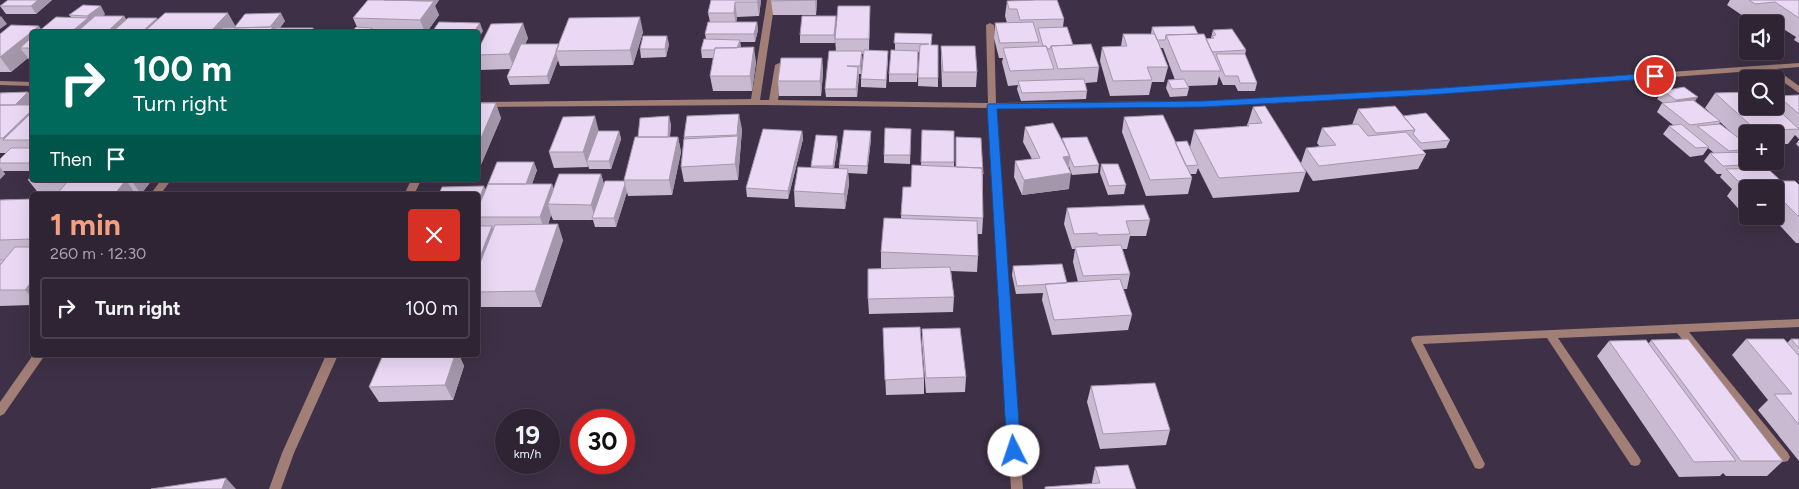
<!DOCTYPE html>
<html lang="en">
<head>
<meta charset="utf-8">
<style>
	body { margin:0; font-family:Figtree,sans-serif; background:#3a3040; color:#f1f3f6; height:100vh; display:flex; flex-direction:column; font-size:19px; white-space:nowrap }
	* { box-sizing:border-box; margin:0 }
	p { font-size:16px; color:#a7a4ac }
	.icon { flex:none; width:28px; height:28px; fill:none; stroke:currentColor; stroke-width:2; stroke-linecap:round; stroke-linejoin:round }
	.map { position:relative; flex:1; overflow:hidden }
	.drawer { position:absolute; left:30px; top:192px; width:450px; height:165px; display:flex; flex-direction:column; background:#2e2434; border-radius:5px; box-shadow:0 5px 20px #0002,0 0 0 1px #49414f }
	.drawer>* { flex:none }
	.banner { position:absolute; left:30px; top:30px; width:450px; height:152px; border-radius:5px; box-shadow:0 5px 20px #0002,0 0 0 1px #49414f; background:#00695c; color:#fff; overflow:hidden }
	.tools { position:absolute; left:1739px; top:15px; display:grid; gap:10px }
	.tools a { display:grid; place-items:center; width:45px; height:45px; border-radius:5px; background:#2e2434; box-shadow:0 5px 20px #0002,0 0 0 1px #49414f; font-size:25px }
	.speed { position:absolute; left:495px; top:409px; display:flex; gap:10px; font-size:25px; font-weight:700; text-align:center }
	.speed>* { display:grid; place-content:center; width:65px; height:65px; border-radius:50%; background:#2e2434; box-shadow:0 5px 20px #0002,0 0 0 1px #49414f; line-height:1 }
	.speed small { font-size:12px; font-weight:400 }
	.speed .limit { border:8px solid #d22; background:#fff; color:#111 }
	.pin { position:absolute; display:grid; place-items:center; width:42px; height:42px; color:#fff; margin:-21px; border:2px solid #fff; border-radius:50%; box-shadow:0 1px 5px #0007 }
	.me { position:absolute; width:55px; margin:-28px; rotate:356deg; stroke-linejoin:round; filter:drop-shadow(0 0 4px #0008) }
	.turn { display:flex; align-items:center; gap:18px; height:105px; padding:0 20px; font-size:22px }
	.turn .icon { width:65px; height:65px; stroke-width:2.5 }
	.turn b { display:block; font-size:35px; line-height:42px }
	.then { display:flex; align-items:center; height:48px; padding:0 20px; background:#0003; gap:10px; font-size:19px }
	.round { display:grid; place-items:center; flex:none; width:52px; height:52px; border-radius:5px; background:#3a3040 }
	.headline { display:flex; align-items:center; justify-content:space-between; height:85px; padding:0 20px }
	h1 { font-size:30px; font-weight:700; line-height:38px; color:#f3a081 }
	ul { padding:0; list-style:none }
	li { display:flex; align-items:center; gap:15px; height:62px; margin:0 10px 8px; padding:0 10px; border:2px solid #49414f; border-radius:5px }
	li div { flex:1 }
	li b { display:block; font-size:19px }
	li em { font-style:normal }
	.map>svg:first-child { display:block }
</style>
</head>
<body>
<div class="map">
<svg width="1799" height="489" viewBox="0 0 1799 489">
	<rect width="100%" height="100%" fill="#3e3046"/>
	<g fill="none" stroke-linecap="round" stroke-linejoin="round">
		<path fill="#a17e76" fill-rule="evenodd" d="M767 0H775L760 100H769L775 65 779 63 783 65 778 100 988 103 986 25 990 23 994 25 996 103 1203 101 1428 89 1799 63V67L1776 69 1799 86V93L1766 70 1428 95 1203 107 996 109 1023 489H1011L988 108 755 105 478 107V102L751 99Z
			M0 81 32 82V86L0 85Z
			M161 180H171L160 195H150Z
			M411 180H421L414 195H404Z
			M1799 319V327L1689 332 1788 453 1790 457 1788 461 1784 462 1780 461 1677 333 1558 338 1639 457 1641 461 1639 465 1635 466 1631 465 1547 338 1423 344 1485 464 1483 468 1479 469 1475 468 1411 340 1412 337 1416 336Z
			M33 355H45L4 414 0 416V402Z
			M326 355H338L294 453 281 489H269L282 453Z"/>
	</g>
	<path fill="#c9bad2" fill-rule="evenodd" d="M52 0 36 14H6L0 6Z
		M368 0H439L435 6 439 15 427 32H352L357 27 353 18Z
		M711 0H761L759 16 737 17 736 22H757L758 30 755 42H740L741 48 756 62 752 91H713L710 76 714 58H702L701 50 706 39 705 34 710 22 708 13Z
		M771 0H817L816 15H773Z
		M1730 0H1799V43L1794 40 1796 37 1765 17 1746 18 1727 5Z
		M1007 1 1064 19 1063 27 1073 45 1099 67 1097 82 1085 83 1087 91 1086 99 1021 101 1017 89 1018 85 1008 86 1002 62 1003 58H999L994 38 995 23H1007L1005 16Z
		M870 6 869 50 888 59 886 88 861 87V79L863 54H862L861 74H859L857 97H826L825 89 836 51 835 39Z
		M105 14 103 16H124L126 19 157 18 158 20 236 26 285 21 280 28H313L316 32H32V63H31L28 58 11 72H0V34L41 30 71 17 69 15Z
		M836 16V24L835 43H800V35Z
		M1152 27 1198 34 1206 39 1211 38 1213 30 1246 50 1245 55 1257 83 1255 91H1238L1235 85H1223L1219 76 1217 85 1187 86 1189 88 1187 96 1170 97 1166 88 1168 80H1175L1163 48H1160L1168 67 1164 82H1152L1149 95 1110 96 1100 61 1102 47 1121 46 1123 34H1151Z
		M643 32 633 65 560 66 558 60 549 84 510 85 507 77 510 69 480 70 478 62V63V50L528 38 525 44H559Z
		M895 33 931 45H938V87L918 86 919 52H918L917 82H889V74L895 50Z
		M669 44 666 57 641 58 640 49Z
		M941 46 977 72 976 87H942L941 60Z
		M822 58 823 73 821 96H779L778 81Z
		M1663 91 1695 101 1715 117 1705 108 1715 93 1748 106H1775V99L1778 96 1799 95V139L1795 135 1788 144H1775V134H1748V161L1765 164 1762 168 1781 181 1799 185V243H1796L1771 216H1775V189H1748V215H1744L1727 196 1732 189 1720 177 1722 174H1717L1704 161 1710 153H1714L1708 148 1703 155 1690 157 1663 134 1669 126 1673 125 1657 112 1662 103H1663L1657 99ZM1720 122 1734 135 1719 124Z
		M28 92 32 98V102L29 105H32V171H3L5 174 0 179V159L6 153H0V93Z
		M478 103 501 118 480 167H478Z
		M1253 107 1301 163 1306 148 1320 147 1317 143 1322 128 1352 125 1358 109 1403 116 1450 140 1446 148 1422 150 1426 154 1418 169 1313 181 1305 169 1306 172 1299 192 1213 198 1198 168 1196 174H1190L1192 178 1188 194 1146 196 1122 132 1124 117 1175 142 1190 147 1194 130 1247 126Z
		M671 124 670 137H678L681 152 672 195 628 196 627 192 616 227H595L593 220H553L551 215 548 225 563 240 541 307H478V195L439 194 485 189 537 170 532 184H552L553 188 601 174 604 184 624 181 638 137Z
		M1025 127 1062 141V138L1099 165 1098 173 1072 175 1069 166V189L1022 195 1014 177 1015 161 1032 159 1023 142Z
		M742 129 738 180 684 182 681 167 684 137Z
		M911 129 910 164 884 163V155Z
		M922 130 954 162V167H956V137L983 174V218L982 234H977L978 256 977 272 951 271 954 297 953 312 869 314 868 299 897 269 881 268V252L901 218 903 187H911L921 166Z
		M599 131H619L621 139 611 169H589L588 165V167L554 168 549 152Z
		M802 131 803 139 788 199 747 197 746 188Z
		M871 139 867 174 848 173 849 184 845 209 795 207 794 191 811 167V166L838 144 834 168 839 169V165Z
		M1799 140V147L1796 144Z
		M1101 164 1126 185 1124 194 1108 195 1100 173Z
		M28 180H152L141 194H136V195H40Z
		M188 180H228V181H189Z
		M32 199V305L0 306V200Z
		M1067 208 1150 220 1146 236H1130L1127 249H1122L1130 274 1127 289H1123L1132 315 1128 330 1052 335 1042 300 1043 293 1016 294 1012 275 1013 266 1067 283 1078 282 1073 262 1075 249H1072L1064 224Z
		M883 328 924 378V394L886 395Z
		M922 329 966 377 965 392 926 393 922 344Z
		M1746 339 1787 343 1791 339H1799V461L1758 410 1768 400 1732 355Z
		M1651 340 1783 461 1767 476H1726L1723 473 1720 476 1679 477 1597 356 1609 341 1649 343Z
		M383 355H459L464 366 453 400 379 402 369 387Z
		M1091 386 1170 430 1166 445 1100 449 1087 402Z
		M1095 467 1136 489H1045V487L1092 484V482Z"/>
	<path fill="#a497ab" d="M38 0H52L36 14 31 6Z
		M431 0H439L435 6 439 15 427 32H425L420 20Z
		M758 0H761L759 16 757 2Z
		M815 0H817L816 15Z
		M735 2 737 17 736 27 734 13Z
		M101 6 105 14 92 24 97 32H71L88 18 87 16Z
		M228 13 236 27 232 32H210Z
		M281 13 285 21 276 32H266Z
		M1 16 7 24 0 29V17Z
		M124 16 133 31 132 32H107Z
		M836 16V24L835 43 834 35Z
		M640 17 643 32 633 65 630 50Z
		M157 18 165 32H142Z
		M757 22 758 30 755 42 754 34Z
		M480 23 483 31 478 40V32H474Z
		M523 23 528 38 514 69 509 54Z
		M39 26 43 32H32V48H20L28 58 11 72 0 57Z
		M313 28 316 32H310Z
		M372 28 374 32H368Z
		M667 36 669 44 666 57 665 49Z
		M740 40 741 48 737 51Z
		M754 47 756 62 752 91 750 76Z
		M862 51V59L861 74 860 66Z
		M556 52 558 60 549 84 547 76Z
		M822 58 823 73 821 96 820 81Z
		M858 67 859 76 857 97 856 89Z
		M28 92 32 98V102L16 118 10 109Z
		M1698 97 1692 105 1671 109 1676 100Z
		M496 103 501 118 480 167 478 160V145Z
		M32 110V136L5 140 3 138Z
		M739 114 742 129 738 180 735 164Z
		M595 116 599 132 587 161 588 165V167L583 152Z
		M669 116 671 124 669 145 668 137Z
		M619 131 621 139 611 169 609 161Z
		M802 131 803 139 788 199V191Z
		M871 131V139L867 174V166Z
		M837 136 838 144 833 175V166Z
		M678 137 681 152 672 195 669 180Z
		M1070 156 1068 171 1063 157Z
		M534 162 537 170 527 198 524 189Z
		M0 167 5 174 0 179Z
		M848 169 849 184 845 209 844 194Z
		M1071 173 1069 189 1022 195 1024 180Z
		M601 174 605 189 595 218 591 205Z
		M126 180 136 195H114Z
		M131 180H152L141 194Z
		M552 184 557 200 548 204 551 215 545 232 540 217Z
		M625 184 627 192 616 227 614 218Z
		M484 186 490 201 478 217V202Z
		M558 224 563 240 541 307 535 291Z
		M492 226 498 242 478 280V262Z
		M32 281V298L25 290Z
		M455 355H459L464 366 453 400 445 385Z
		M226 478 236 489H222Z"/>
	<path fill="#ead8f4" stroke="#a497ab" d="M8 0H38L31 6H0Z
		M368 0H384L434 1 420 20 353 18Z
		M384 0H431L430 1Z
		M711 0H758L757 2H735L734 13H708Z
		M771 0H815L771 1Z
		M1036 0H1057L1064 19 1020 20 1017 9H1009L1007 1Z
		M1749 0H1799V18L1775 2 1755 4Z
		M83 5 101 6 87 16 69 15Z
		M838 6H870L869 39H835Z
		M165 13H228L210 32H144Z
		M281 13 270 27 234 28 245 14Z
		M95 16H124L107 32H77Z
		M802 16H836L834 35H800Z
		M56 17 88 18 71 32H38Z
		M640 17 630 50 556 51 569 18Z
		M128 18H157L142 32H112Z
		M439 22 480 23 474 32H432Z
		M708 22H757L754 34H705Z
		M1033 22 1039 42 1000 43 995 23Z
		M523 23 509 54 478 55V50L491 24Z
		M11 25 39 26 0 57V34Z
		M1194 26 1198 34 1166 35 1165 40H1157L1152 27Z
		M273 27 269 32H219L222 28Z
		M356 27 372 28 368 32H352Z
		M1067 27 1073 45 1051 46 1050 49H1048L1046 46H1043L1038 28Z
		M276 28H313L310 32H272Z
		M1232 29 1246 50 1212 52 1206 39 1214 38 1212 36 1216 35 1213 30Z
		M895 33 932 34 931 45H938V78H918L920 45 929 44 894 43Z
		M1123 34H1155L1168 67H1147L1152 80 1113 81 1102 47 1127 46Z
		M1204 34 1221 71H1181L1166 35Z
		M643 36H667L665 49H640Z
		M32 37V48H20Z
		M704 39 740 40 737 48H715V50H701Z
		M521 44H559L547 76 507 77Z
		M1091 44 1099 67 1058 69 1051 46Z
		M941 46H975L977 72H943Z
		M1046 46 1054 69 1010 71 1003 48Z
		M754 47 750 76H710L715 48Z
		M864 50 888 51 886 80 861 79Z
		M891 50 918 51 917 74H889Z
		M829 51H862L860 66H847L858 67 856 89H825Z
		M1216 54H1245L1257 83H1240L1238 76H1225Z
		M781 58H822L820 81H778Z
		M1084 79 1087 91 1022 93 1018 81Z
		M1184 79 1189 88 1172 89 1168 80Z
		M1684 87 1698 97 1676 100 1663 91Z
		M28 92 15 105H0V93Z
		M1748 92V106H1774L1799 129 1757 131 1715 93Z
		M1799 95V114L1778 96Z
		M1693 100 1720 121 1690 125 1662 103Z
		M478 103H496L478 145Z
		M0 105H32V110L3 138H0Z
		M1265 106 1306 172 1219 178 1194 130 1249 126 1247 124 1262 123 1253 107Z
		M1395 106 1415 130 1376 133 1358 109Z
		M32 112V140H3Z
		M1426 113 1450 140 1421 143 1413 134 1415 130 1403 116Z
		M739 114 737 135 684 137 687 116Z
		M1163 115 1192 178 1150 180 1124 117Z
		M595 116 583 152H549L563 117Z
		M669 116 668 137H638L640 118Z
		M1053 123 1070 156 1063 157 1071 173 1024 180 1015 161 1040 158 1025 127Z
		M1358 124 1368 136 1406 132 1426 154 1319 166 1306 148 1336 145 1322 128Z
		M1681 124 1709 147 1696 148 1669 126Z
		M1720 124 1748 145V149L1729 151 1697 126Z
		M885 128 911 129 910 155H884Z
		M763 129 802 131 788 191 746 188Z
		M844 130 871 131 867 166 839 165Z
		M922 130 954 131V162H921Z
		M598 131H619L609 161H587Z
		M816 135 837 136 833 166H811Z
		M738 136 735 164 681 167 684 139Z
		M635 137H678L669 180H624Z
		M956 137 981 138 983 174 982 168 956 167Z
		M1087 137 1099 165 1074 167 1062 138Z
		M1187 141 1198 165 1186 166 1175 142Z
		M11 148H32V163H0V159Z
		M1748 152V161H1762L1765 164 1723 166 1710 153Z
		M497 162H534L526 184H488Z
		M1101 164H1118L1126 185 1109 186Z
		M912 165 982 168 983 218 901 215 903 187H911Z
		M798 167 848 169 844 194 794 191Z
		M1767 168 1781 181H1738L1726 169Z
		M559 174H601L591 205 548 204Z
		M32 175V180H28Z
		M126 180 114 195H56L68 181Z
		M605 181H624L625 184 614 218H592Z
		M1739 181H1795L1799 185V217L1782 200H1775V189H1748V190Z
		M488 184H552L540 217H478V208Z
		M484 186 478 202V195H422L423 194H439L442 187Z
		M32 199V239L0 240V200Z
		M1144 205 1150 220 1126 221 1130 234 1098 235 1097 233 1074 234 1067 208Z
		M884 218 977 221 978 256 881 252Z
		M558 224 535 291 478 292V268L495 225Z
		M478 226H492L478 262Z
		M1121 245 1130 274 1083 276 1075 247Z
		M15 247H32V281L25 290H0V265Z
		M0 260H4L0 265Z
		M1062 264 1067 283 1017 286 1013 266Z
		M950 267 954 297 868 299V269Z
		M1120 279 1132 315 1054 320 1045 284Z
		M920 327 924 378 885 380 883 328Z
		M960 328 966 377 926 378 922 329Z
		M1688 339 1783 461H1741L1651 340Z
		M1746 339H1784L1799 356V425L1774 394H1792Z
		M1791 339H1799V348Z
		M1646 340 1736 461 1694 462 1609 341Z
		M383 355H455L445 385 369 387Z
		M1155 383 1170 430 1103 434 1091 386Z
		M1128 465 1136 489H1045V487L1100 483 1095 467Z
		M226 478 222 489H151Z"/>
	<path fill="#1a73e8" stroke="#114b97" d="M1655 73 1659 74V78L1428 95 1203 107 997 109 1021 451 1019 455 1014 457 1009 455 1007 451 987 106 988 104 1203 101 1428 89Z"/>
</svg>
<div class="tools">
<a><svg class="icon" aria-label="sound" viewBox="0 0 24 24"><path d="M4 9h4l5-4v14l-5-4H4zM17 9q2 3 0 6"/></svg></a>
<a><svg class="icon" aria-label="search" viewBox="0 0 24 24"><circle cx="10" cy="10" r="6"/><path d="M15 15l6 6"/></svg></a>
<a>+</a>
<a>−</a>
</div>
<div class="speed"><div>19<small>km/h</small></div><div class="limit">30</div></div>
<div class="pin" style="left:1655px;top:76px;background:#d93025"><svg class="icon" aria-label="arrive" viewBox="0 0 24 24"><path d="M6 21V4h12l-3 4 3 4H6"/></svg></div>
<svg class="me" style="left:1014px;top:451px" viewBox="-20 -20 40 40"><circle r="19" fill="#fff"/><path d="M0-13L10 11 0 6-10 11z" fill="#1a73e8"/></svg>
<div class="banner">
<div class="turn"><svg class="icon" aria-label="right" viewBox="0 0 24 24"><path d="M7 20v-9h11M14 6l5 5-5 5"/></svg><div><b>100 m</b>Turn right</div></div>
<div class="then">Then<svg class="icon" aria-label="arrive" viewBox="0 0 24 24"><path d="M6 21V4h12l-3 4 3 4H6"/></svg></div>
</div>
<section class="drawer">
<div class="headline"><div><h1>1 min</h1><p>260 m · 12:30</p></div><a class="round" style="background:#d93025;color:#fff"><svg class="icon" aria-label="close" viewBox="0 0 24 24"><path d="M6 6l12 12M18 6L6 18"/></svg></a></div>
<ul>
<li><svg class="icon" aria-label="right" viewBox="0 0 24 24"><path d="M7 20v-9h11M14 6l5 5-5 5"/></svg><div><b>Turn right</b></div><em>100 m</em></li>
</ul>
</section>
</div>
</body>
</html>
